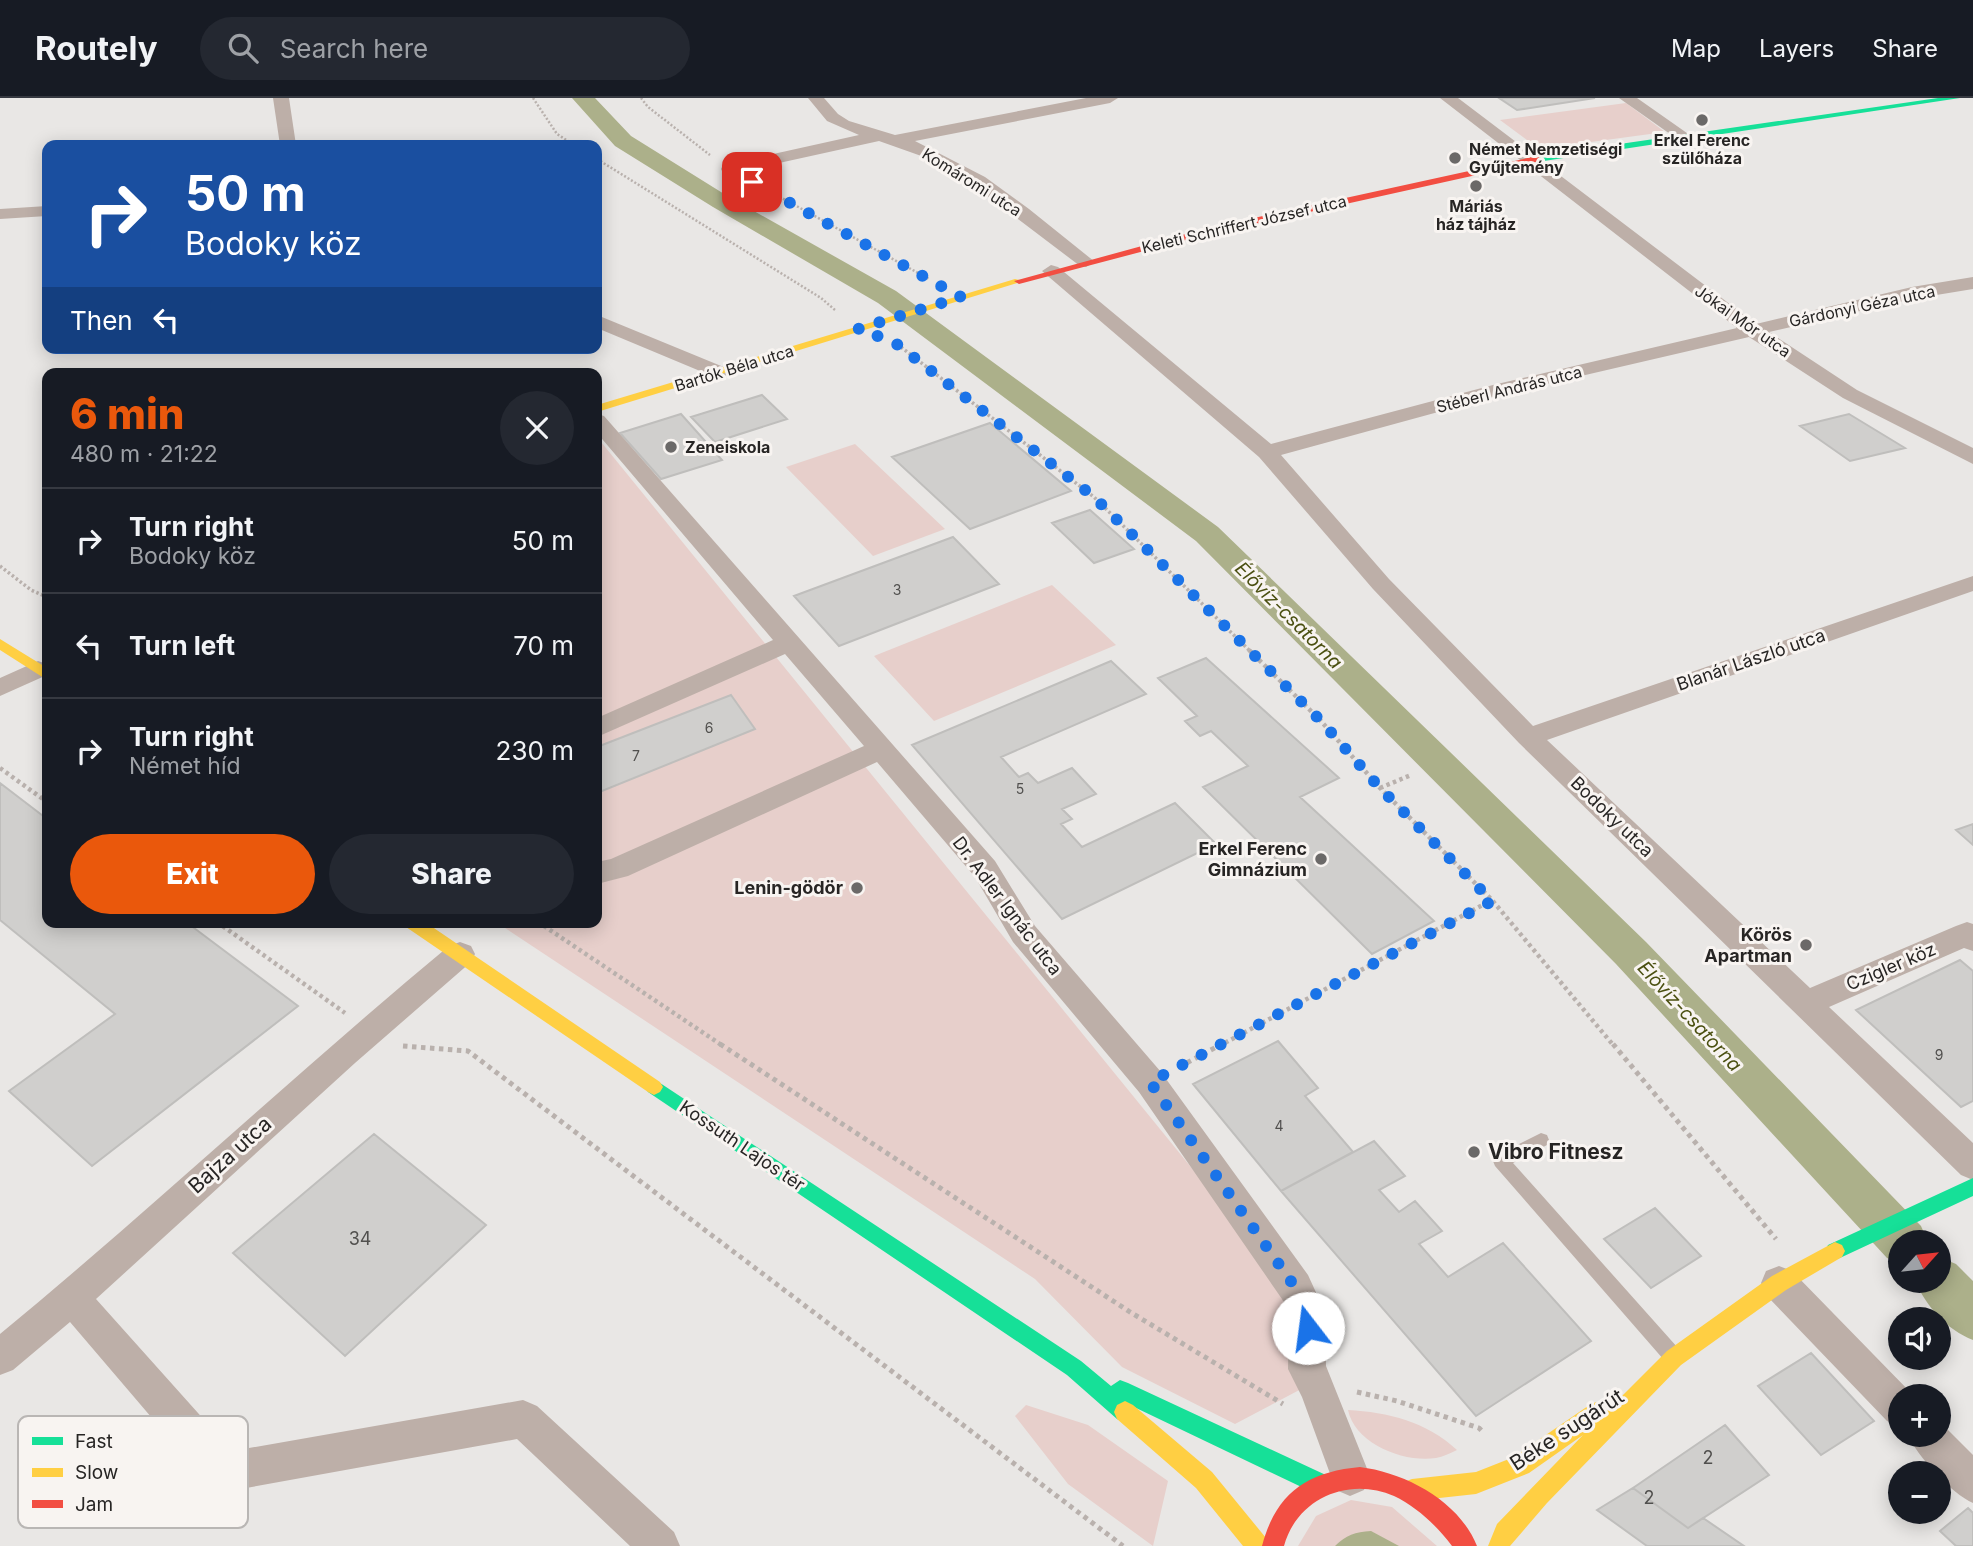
<!DOCTYPE html>
<html lang="en">
<head>
<meta charset="utf-8">
<style>
	body { margin:0; font-family:Inter,sans-serif; background:#242831; color:#f1f3f6; height:100vh; display:flex; flex-direction:column; font-size:26px; white-space:nowrap }
	* { box-sizing:border-box; margin:0 }
	p { font-size:23px; color:#9ea1a6 }
	.icon { flex:none; width:38px; height:38px; fill:none; stroke:currentColor; stroke-width:2; stroke-linecap:round; stroke-linejoin:round }
	.map { position:relative; flex:1; overflow:hidden }
	.panel { position:absolute; left:42px; top:270px; width:560px; height:560px; display:flex; flex-direction:column; background:#171b24; border-radius:14px; box-shadow:0 4px 18px #0003 }
	.panel>* { flex:none }
	.guide { position:absolute; left:42px; top:42px; width:560px; height:214px; border-radius:14px; box-shadow:0 4px 18px #0003; background:#1a4fa0; color:#fff; overflow:hidden }
	.needle { width:46px; rotate:63deg }
	.buttons { position:absolute; left:1888px; top:1132px; display:grid; gap:14px }
	.buttons a { display:grid; place-items:center; width:63px; height:63px; border-radius:50%; background:#171b24; box-shadow:0 4px 18px #0003; font-size:35px }
	.pin { position:absolute; display:grid; place-items:center; width:60px; height:60px; color:#fff; margin:-30px; border-radius:14px; box-shadow:0 4px 10px #0006 }
	.me { position:absolute; width:77px; margin:-38px; rotate:345deg; stroke-linejoin:round; filter:drop-shadow(0 0 5px #0008) }
	.turn { display:flex; align-items:center; gap:24px; height:147px; padding:0 28px; font-size:32px }
	.turn .icon { width:91px; height:91px; stroke-width:2.5 }
	.turn b { display:block; font-size:49px; line-height:60px }
	.then { display:flex; align-items:center; height:66px; padding:0 28px; background:#0003; gap:14px; font-size:26px }
	.round { display:grid; place-items:center; flex:none; width:74px; height:74px; border-radius:37px; background:#242831 }
	.headline { display:flex; align-items:center; justify-content:space-between; height:119px; padding:0 28px }
	h1 { font-size:42px; font-weight:800; line-height:52px; color:#ea580c }
	.button { display:flex; gap:14px; margin-top:auto; padding:14px 28px }
	.button a { flex:1; height:80px; border-radius:42px; background:#ea580c; color:#fff; font-size:28px; font-weight:800; line-height:80px; text-align:center }
	.button a+a { background:#242831; color:#f1f3f6 }
	ul { padding:0; list-style:none }
	li { display:flex; align-items:center; gap:21px; height:105px; padding:0 28px; border-top:2px solid #363941 }
	li div { flex:1 }
	li b { display:block; font-size:26px }
	li em { font-style:normal }
	header { display:flex; align-items:center; gap:42px; box-sizing:border-box; height:98px; padding:0 35px; background:#171b24; border-bottom:2px solid #363941 }
	header strong { font-size:33px }
	nav { display:flex; gap:38px; margin-inline-start:auto; font-size:24px }
	.search { width:490px; height:63px; background:#242831; display:flex; align-items:center; gap:18px; box-sizing:border-box; padding:0 24px; border-radius:38px; color:#9ea1a6; font-size:26px }
	.map>svg:first-child { display:block }
</style>
</head>
<body>
<header>
<strong>Routely</strong>
<div class="search"><svg class="icon" aria-label="search" viewBox="0 0 24 24"><circle cx="10" cy="10" r="6"/><path d="M15 15l6 6"/></svg>Search here</div>
<nav><a>Map</a><a>Layers</a><a>Share</a></nav>
</header>
<div class="map">
<svg width="1973" height="1448" viewBox="0 0 1973 1448">
	<rect width="100%" height="100%" fill="#e9e7e5"/>
	<path fill="#e7cfcb" d="M1626 5 1665 34 1539 51 1500 22Z
		M597 339 1282 1181 1305 1289 1235 1326 1122 1269 1035 1181 496 824H597Z
		M855 346 945 431 873 458 786 369Z
		M1052 487 1116 547 934 623 874 558Z
		M1026 1307 1088 1327 1168 1383 1153 1448 1068 1386 1015 1318Z
		M1348 1312C1388 1314 1427 1324 1457 1352 1450 1355 1443 1359 1436 1360 1404 1365 1355 1346 1348 1312Z
		M1351 1402 1392 1409 1437 1448H1298L1316 1418Z"/>
	<path fill="#acb08a" d="M1371 1433 1399 1448H1335C1346 1437 1355 1434 1371 1433Z"/>
	<g fill="none" stroke-linecap="round" stroke-linejoin="round">
		<path fill="#acb08a" fill-rule="evenodd" d="M572 0H595L631 38 729 99 896 193 1218 429 1646 844 1921 1128 1928 1144H1900V1165L1887 1160 1616 866 1196 443 878 205 713 109 615 48Z
			M1939 1159 1956 1166 1973 1183V1242C1947 1232 1926 1208 1915 1183H1939Z"/>
	</g>
	<path fill="#d0cfcd" stroke="#bfbebc" stroke-width="2" d="M1499 0H1595L1517 12Z
		M762 297 787 321 715 344 691 319Z
		M681 316 722 362 661 381 620 335Z
		M1849 316 1905 350 1850 363 1800 328Z
		M990 325 1071 393 970 431 892 359Z
		M1090 412 1134 451 1094 465 1052 425Z
		M953 439 999 486 839 548 794 498Z
		M1206 560 1339 680 1300 699 1434 823 1372 856 1203 689 1248 668 1211 633 1200 638 1185 623 1197 618 1158 580Z
		M1111 563 1146 596 1001 659 1019 679 1028 675 1038 685 1072 670 1096 696 1062 711 1072 721 1061 726 1082 749 1175 705 1216 746 1062 821 912 647Z
		M731 597 755 631 597 695V649Z
		M0 685 47 721V824H186L298 908 92 1068 9 993 115 916 0 822Z
		M1973 726V747L1956 732Z
		M1960 862 1973 873V1003L1961 1009 1856 912Z
		M1278 943 1318 990 1305 998 1353 1054 1281 1093 1193 986Z
		M374 1036 486 1127 345 1258 233 1155Z
		M1374 1043 1405 1078 1379 1092 1399 1114 1415 1103 1442 1133 1419 1146 1448 1179 1503 1145 1591 1243 1476 1318 1281 1093Z
		M1655 1110 1701 1158 1651 1190 1604 1141Z
		M1811 1255 1874 1323 1821 1357 1758 1288Z
		M1725 1327 1769 1377 1688 1430 1633 1390Z
		M1633 1390 1688 1430 1703 1420 1744 1448H1647L1597 1412Z
		M1968 1410 1973 1415V1448H1956L1940 1433Z"/>
	<g fill="none" stroke-linecap="round" stroke-linejoin="round">
		<path stroke="#b9b1ad" stroke-width="2.5" stroke-dasharray="2 2" stroke-linecap="butt" d="M533 0 557 36 574 47
			M641 0 648 9 710 57
			M597 61 821 200 835 212
			M762 89 929 181"/>
		<path stroke="#b9b1ad" stroke-width="3.5" stroke-dasharray="2.5 2.5" stroke-linecap="butt" d="M897 246 1094 399 1251 554
			M0 468 31 492 47 499"/>
		<path stroke="#b9b1ad" stroke-width="4.5" stroke-dasharray="3.5 3.5" stroke-linecap="butt" d="M1249 552 1320 622 1380 690 1492 802 1614 948
			M0 670 47 704
			M1380 690 1411 677
			M217 824 345 915
			M538 824 723 948
			M1219 948 1492 802"/>
		<path stroke="#b9b1ad" stroke-width="5" stroke-dasharray="4.5 4.5" stroke-linecap="butt" d="M720 946 1130 1214 1283 1306
			M1613 946 1776 1141
			M403 948 468 953 1123 1448
			M1179 969 1222 946
			M1357 1294 1397 1303 1479 1330 1484 1335"/>
		<path fill="#bdafa8" fill-rule="evenodd" d="M1541 1035 1547 1037 1549 1042 1547 1047 1513 1065 1678 1250 1680 1256 1678 1262 1671 1265 1664 1262 1495 1068 1493 1063 1495 1058Z"/>
		<path fill="#bdafa8" fill-rule="evenodd" d="M273 0H289L296 47H280Z
			M808 0H824L838 16 849 23 895 37 1086 0H1118L1110 5 915 43 985 79 1029 111 1095 164 1086 169 1080 168 973 87 927 60 879 43 729 76 723 75 721 71 723 67 859 37 827 23Z
			M1440 0H1458L1756 226 1912 189 1973 179V191L1912 201 1769 234 1857 292 1973 350V366L1843 300 1749 239 1504 296 1281 357 1389 481 1533 628 1973 478V493L1547 642 1810 890 1956 828 1967 824 1973 826V853L1964 850 1829 909 1973 1045V1082L1961 1077 1519 645 1373 491 1259 359 1042 173 1051 167 1058 169 1271 346 1493 287 1737 230Z
			M1619 0H1637L1694 40 1692 43H1680Z
			M47 108V118L0 121V111Z
			M597 217 726 270 729 274 726 278H712L597 230Z
			M597 316 604 318 995 763 1035 828 1161 974 1308 1177 1325 1214 1326 1268 1370 1378 1364 1392 1350 1398 1336 1392 1302 1299 1288 1271 1289 1215 1282 1201 1139 994 1013 844 975 779 877 664 628 778 597 786V764L611 761 864 648 785 556 597 639V620L773 542 597 335Z
			M38 563 47 566V577L0 598V580Z
			M460 844 471 848 475 856 471 864 355 965 96 1201 232 1353 523 1302 537 1308 674 1434 680 1448H630L517 1341 224 1394 210 1388 70 1224 13 1272 0 1277V1236C153 1110 297 974 449 848Z
			M1779 1168 1792 1173 1913 1297 1900 1298V1328L1887 1323 1766 1197 1761 1185 1766 1173Z
			M1939 1323 1973 1357V1405C1952 1396 1917 1358 1908 1337H1939Z"/>
		<path fill="#16e098" fill-rule="evenodd" d="M1938 0H1960L1537 64 1532 61 1537 58Z
			M654 981 1081 1263 1111 1288 1120 1282 1128 1285 1328 1378 1331 1386 1328 1394 1320 1397 1312 1394 1134 1309 1136 1314 1133 1321 1125 1325 1117 1321 1067 1277 648 994 645 989 648 984Z
			M1973 1080V1098L1842 1159 1835 1162 1828 1159 1825 1153 1828 1147Z"/>
		<path fill="#ffcf43" fill-rule="evenodd" d="M1015 181 1024 183 597 314V307Z
			M0 541 47 570V582L0 552Z
			M404 824H425L660 984 663 989 660 994 654 997 648 994 406 829Z
			M1835 1144 1842 1147 1845 1153 1842 1159 1786 1192 1681 1267 1547 1405 1510 1448H1488L1497 1426 1583 1337 1529 1375 1476 1396 1412 1403 1404 1400 1401 1392 1404 1384 1412 1381 1476 1374 1514 1359 1588 1308 1596 1304 1604 1308 1606 1314 1667 1253 1772 1178Z
			M1125 1303 1133 1307 1212 1374 1266 1440 1269 1448H1243L1196 1390 1117 1321 1114 1314 1117 1307Z"/>
		<path fill="#f24e42" fill-rule="evenodd" d="M1537 58 1542 61 1540 63 1205 137 1019 186 1014 183 1204 131Z
			M1360 1369C1406 1375 1459 1403 1477 1448H1452C1437 1428 1417 1409 1394 1398 1349 1378 1297 1400 1284 1448H1262C1276 1395 1307 1374 1360 1369Z"/>
	</g>
	<g fill="none" stroke-linecap="round" stroke-linejoin="round">
		<path stroke="#1a73e8" stroke-width="12" stroke-dasharray="0 21.6" d="M752 84 961 199 858 231 894 244 1094 399 1320 622 1380 690 1492 803 1150 984 1295 1189 1307 1214 1308 1230"/>
	</g>
	<g fill="#6b6968" stroke="#f8f4f1" stroke-width="2.5">
		<circle cx="1702" cy="22" r="7"/>
		<circle cx="1455" cy="60" r="7"/>
		<circle cx="1476" cy="88" r="7"/>
		<circle cx="671" cy="349" r="7"/>
		<circle cx="1321" cy="761" r="7"/>
		<circle cx="857" cy="790" r="7"/>
		<circle cx="1806" cy="847" r="7"/>
		<circle cx="1474" cy="1054" r="7"/>
	</g>
	<g text-anchor="middle" stroke-width="6" stroke-linejoin="round" paint-order="stroke">
		<g font-size="14" fill="#51504e">
			<text x="897" y="497">3</text>
			<text x="709" y="635">6</text>
			<text x="636" y="663">7</text>
			<text x="1020" y="696">5</text>
			<text x="1939" y="962">9</text>
			<text x="1279" y="1033">4</text>
		</g>
		<g font-size="16" font-weight="bold" fill="#272524" stroke="#f8f4f1">
			<text x="1702" y="48">Erkel Ferenc<tspan x="1702" dy="18">szülőháza</tspan></text>
			<text x="1469" y="57" text-anchor="start">Német Nemzetiségi<tspan x="1469" dy="18">Gyűjtemény</tspan></text>
			<text x="1476" y="114">Máriás<tspan x="1476" dy="18">ház tájház</tspan></text>
			<text x="685" y="355" text-anchor="start">Zeneiskola</text>
		</g>
		<g font-size="16" fill="#272524" stroke="#f8f4f1">
			<text transform="translate(972 84) rotate(32)" y="6">Komáromi utca</text>
			<text transform="translate(1244 126) rotate(-13)" y="6">Keleti Schriffert József utca</text>
			<text transform="translate(1862 208) rotate(-12)" y="6">Gárdonyi Géza utca</text>
			<text transform="translate(1743 223) rotate(35)" y="6">Jókai Mór utca</text>
			<text transform="translate(734 270) rotate(-17)" y="6">Bartók Béla utca</text>
			<text transform="translate(1509 291) rotate(-14)" y="6">Stéberl András utca</text>
		</g>
		<g font-size="18" fill="#272524" stroke="#f8f4f1">
			<text transform="translate(1751 562) rotate(-19)" y="6">Blanár László utca</text>
			<text transform="translate(1612 719) rotate(44)" y="6">Bodoky utca</text>
			<text transform="translate(1007 808) rotate(53)" y="6">Dr. Adler Ignác utca</text>
			<text transform="translate(1891 869) rotate(-23)" y="6">Czigler köz</text>
			<text transform="translate(742 1048) rotate(34)" y="6">Kossuth Lajos tér</text>
		</g>
		<g font-size="18" font-weight="bold" fill="#272524" stroke="#f8f4f1" text-anchor="end">
			<text x="1307" y="757">Erkel Ferenc<tspan x="1307" dy="21">Gimnázium</tspan></text>
			<text x="843" y="796">Lenin-gödör</text>
			<text x="1792" y="843">Körös<tspan x="1792" dy="21">Apartman</tspan></text>
		</g>
		<g font-size="18" fill="#51504e">
			<text x="360" y="1147">34</text>
			<text x="1708" y="1366">2</text>
			<text x="1649" y="1406">2</text>
		</g>
		<g font-size="19" font-style="italic" fill="#4b5011" stroke="#f8f4f1">
			<text transform="translate(1289 517) rotate(45)" y="7">Élővíz-csatorna</text>
			<text transform="translate(1690 918) rotate(47)" y="7">Élővíz-csatorna</text>
		</g>
		<g font-size="21" font-weight="bold" fill="#272524" stroke="#f8f4f1" text-anchor="start">
			<text x="1488" y="1061">Vibro Fitnesz</text>
		</g>
		<g font-size="21" fill="#272524" stroke="#f8f4f1">
			<text transform="translate(230 1057) rotate(-42)" y="7">Bajza utca</text>
			<text transform="translate(1567 1332) rotate(-33)" y="7">Béke sugárút</text>
		</g>
	</g>
	<rect x="18" y="1318" width="230" height="112" rx="10" fill="#f8f4f1" stroke="#b9b6b4" stroke-width="2"/>
	<rect x="32" y="1339" width="31" height="8" fill="#16e098"/>
	<rect x="32" y="1370" width="31" height="9" fill="#ffcf43"/>
	<rect x="32" y="1402" width="31" height="8" fill="#f24e42"/>
	<g font-size="19" fill="#272524">
		<text x="75" y="1350">Fast</text>
		<text x="75" y="1381">Slow</text>
		<text x="75" y="1413">Jam</text>
	</g>
</svg>
<div class="buttons">
<a><svg class="needle" viewBox="-14 -14 28 28"><path d="M0-13l5 13h-10z" fill="#e53935"/><path d="M0 13l5-13h-10z" fill="#9ea1a6"/></svg></a>
<a><svg class="icon" aria-label="sound" viewBox="0 0 24 24"><path d="M4 9h4l5-4v14l-5-4H4zM17 9q2 3 0 6"/></svg></a>
<a>+</a>
<a>−</a>
</div>
<div class="pin" style="left:752px;top:84px;background:#d93025"><svg class="icon" aria-label="arrive" viewBox="0 0 24 24"><path d="M6 21V4h12l-3 4 3 4H6"/></svg></div>
<svg class="me" style="left:1308px;top:1230px" viewBox="-20 -20 40 40"><circle r="19" fill="#fff"/><path d="M0-13L10 11 0 6-10 11z" fill="#1a73e8"/></svg>
<div class="guide">
<div class="turn"><svg class="icon" aria-label="right" viewBox="0 0 24 24"><path d="M7 20v-9h11M14 6l5 5-5 5"/></svg><div><b>50 m</b>Bodoky köz</div></div>
<div class="then">Then<svg class="icon" aria-label="left" viewBox="0 0 24 24"><path d="M17 20v-9H6M10 6l-5 5 5 5"/></svg></div>
</div>
<section class="panel">
<div class="headline"><div><h1>6 min</h1><p>480 m · 21:22</p></div><a class="round"><svg class="icon" aria-label="close" viewBox="0 0 24 24"><path d="M6 6l12 12M18 6L6 18"/></svg></a></div>
<ul>
<li><svg class="icon" aria-label="right" viewBox="0 0 24 24"><path d="M7 20v-9h11M14 6l5 5-5 5"/></svg><div><b>Turn right</b><p>Bodoky köz</p></div><em>50 m</em></li>
<li><svg class="icon" aria-label="left" viewBox="0 0 24 24"><path d="M17 20v-9H6M10 6l-5 5 5 5"/></svg><div><b>Turn left</b></div><em>70 m</em></li>
<li><svg class="icon" aria-label="right" viewBox="0 0 24 24"><path d="M7 20v-9h11M14 6l5 5-5 5"/></svg><div><b>Turn right</b><p>Német híd</p></div><em>230 m</em></li>
</ul>
<div class="button"><a>Exit</a><a>Share</a></div>
</section>
</div>
</body>
</html>
